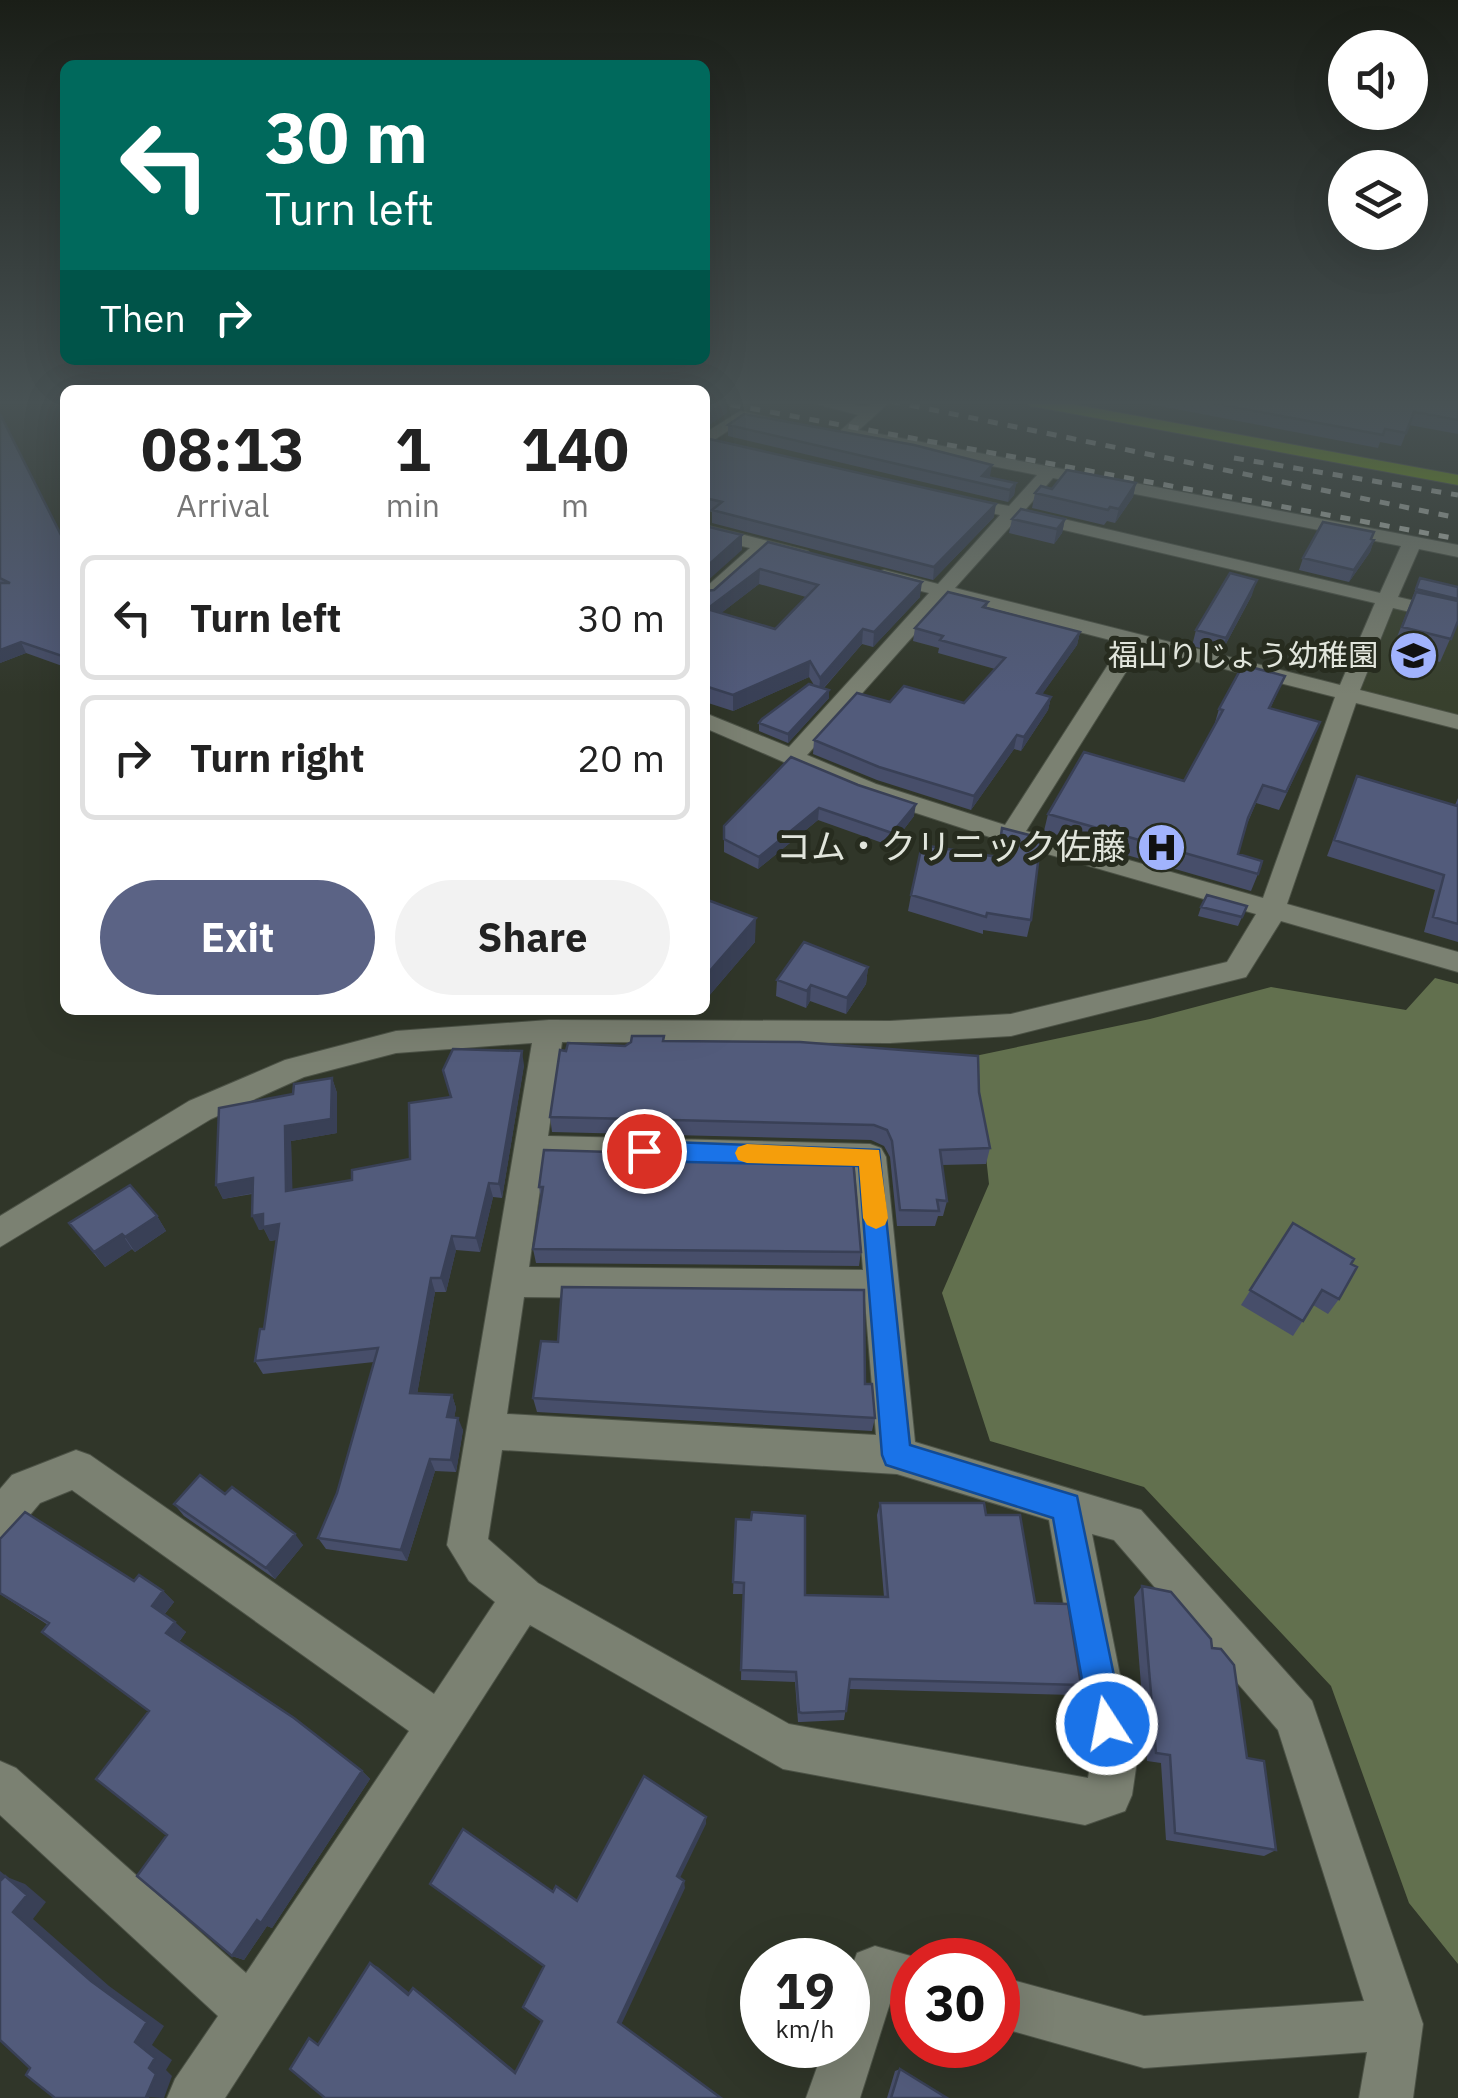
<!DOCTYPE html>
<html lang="en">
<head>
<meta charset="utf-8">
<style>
	body { margin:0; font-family:"IBM Plex Sans","Noto Sans JP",sans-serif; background:#f2f2f2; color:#222; height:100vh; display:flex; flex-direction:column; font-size:38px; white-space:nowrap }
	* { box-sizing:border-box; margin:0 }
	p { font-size:32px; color:#767676 }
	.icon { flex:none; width:55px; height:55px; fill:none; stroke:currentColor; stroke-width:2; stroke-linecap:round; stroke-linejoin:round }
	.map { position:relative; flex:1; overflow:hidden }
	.drawer { position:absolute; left:60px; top:385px; width:650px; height:630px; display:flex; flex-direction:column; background:#fff; border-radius:15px; box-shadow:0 10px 40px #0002 }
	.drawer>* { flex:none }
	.hud { position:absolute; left:60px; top:60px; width:650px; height:305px; border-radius:15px; box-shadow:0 10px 40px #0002; background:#00695c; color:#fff; overflow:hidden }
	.tools { position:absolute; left:1328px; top:30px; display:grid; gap:20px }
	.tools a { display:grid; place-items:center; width:100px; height:100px; border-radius:50%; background:#fff; box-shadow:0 10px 40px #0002; font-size:50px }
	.speed { position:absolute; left:740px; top:1938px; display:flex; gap:20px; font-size:50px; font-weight:700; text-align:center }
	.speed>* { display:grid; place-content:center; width:130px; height:130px; border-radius:50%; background:#fff; box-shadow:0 10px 40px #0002; line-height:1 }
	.speed small { font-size:25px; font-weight:400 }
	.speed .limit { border:15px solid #d22; background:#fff; color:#111 }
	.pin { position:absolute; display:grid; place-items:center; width:85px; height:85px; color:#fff; margin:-42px; border:5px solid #fff; border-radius:50%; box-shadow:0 2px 10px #0007 }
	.me { position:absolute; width:110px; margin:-55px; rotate:349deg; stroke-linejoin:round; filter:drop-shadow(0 0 8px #0008) }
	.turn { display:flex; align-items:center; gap:35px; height:210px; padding:0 40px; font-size:45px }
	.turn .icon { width:130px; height:130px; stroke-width:2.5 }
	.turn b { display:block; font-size:70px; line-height:85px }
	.then { display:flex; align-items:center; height:95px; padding:0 40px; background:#0003; gap:20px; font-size:38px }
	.eta { display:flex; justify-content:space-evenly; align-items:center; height:170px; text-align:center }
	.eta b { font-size:60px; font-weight:700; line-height:70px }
	.primary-button { display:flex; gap:20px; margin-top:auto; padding:20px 40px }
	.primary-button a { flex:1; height:115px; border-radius:60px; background:#5b6385; color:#fff; font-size:40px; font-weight:700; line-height:115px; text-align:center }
	.primary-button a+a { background:#f2f2f2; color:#222 }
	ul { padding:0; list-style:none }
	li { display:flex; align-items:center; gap:30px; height:125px; margin:0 20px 15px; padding:0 20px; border:5px solid #e0e0e0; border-radius:15px }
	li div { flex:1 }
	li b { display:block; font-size:38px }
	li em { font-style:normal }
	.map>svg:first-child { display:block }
</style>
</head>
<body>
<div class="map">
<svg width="1458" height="2098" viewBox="0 0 1458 2098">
	<rect width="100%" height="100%" fill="#303629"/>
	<path fill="#38402d" d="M1388 604 1458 620V719L1353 692Z"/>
	<path fill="#62704e" d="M1435 978 1458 984V1964L1409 1903 1331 1686 1144 1487 990 1441 942 1293 989 1184 975 1056 1150 1019 1271 987 1406 1010Z"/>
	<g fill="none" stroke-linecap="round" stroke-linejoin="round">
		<defs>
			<path id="minor" d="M805 401H835L867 407 874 401H891L859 430 1458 545V557L1419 549 1398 597 1458 611V623L1393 608 1360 690 1458 715V729L1356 703 1287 904 1458 952V972L1281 921 1246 977 1011 1036 890 1043 562 1042 548 1136 870 1144 881 1148 886 1157 915 1442 1141 1510 1312 1701 1423 2024 1413 2098H1359L1367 2052 1144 2068 998 2027V1976L1144 2016 1364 2001 1278 1730 1114 1540 1092 1534 1137 1761 1132 1795 1125 1811 1085 1825 783 1769 530 1625 225 2098H167L175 2079 218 2016 0 1815V1761L16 1768 246 1973 409 1731 72 1490 40 1503 14 1534 0 1540V1489L12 1475 76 1450 90 1455 434 1694 495 1602 469 1581 447 1545 532 1043 396 1053 304 1077 211 1119 0 1247V1216L189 1101 285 1060 396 1031 549 1020 890 1021 1011 1014 1227 962 1256 914 1002 841 858 794 705 728V713L789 747 929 593 877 580V572L884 570 938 584 1000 515 949 503V495L1009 506 1037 475 841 436V430L858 415ZM1053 478 1401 546 1380 593 1025 510ZM1017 519 1375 603 1340 685 955 588ZM947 598 1122 643 1005 825 876 784 807 755ZM1141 648 1335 697 1263 898 1026 831ZM544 1161 855 1170 863 1270 529 1267ZM524 1297 865 1301 876 1435 507 1414ZM502 1450 897 1474 1049 1520 1091 1761 1088 1778 789 1724 538 1583 488 1539Z
				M740 411 788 422 780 427 743 421 705 446V433Z
				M705 525 808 551 811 555 801 561 768 552 712 602 705 604V588L750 548 705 537Z
				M875 1946 925 1960H912V2005L891 2000 860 2098H806L825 2045H848V1978L857 1953Z"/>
			<path id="highway" d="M1023 401H1055L1458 475V485L1031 406Z"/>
		</defs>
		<use href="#minor" stroke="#4c5246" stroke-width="2"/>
		<use href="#highway" stroke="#4c5246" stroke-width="2"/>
		<use href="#minor" fill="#7b8172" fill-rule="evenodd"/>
		<use href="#highway" fill="#76a305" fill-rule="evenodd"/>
		<path stroke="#babfb5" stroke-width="5" stroke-dasharray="10 10" stroke-linecap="butt" d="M711 401 1458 539
			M890 401 1458 518
			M1234 458 1458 495"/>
	</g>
	<path fill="#474e6a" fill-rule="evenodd" d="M1134 401H1458V434L1409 425 1401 446 1380 442 1378 448Z
		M0 414 65 543V667L26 653 0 663Z
		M728 425 990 476 989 478 1016 483 1014 495 1008 502 728 436Z
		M705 438 994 517 933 580 712 523V512L705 510Z
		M1136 483 1133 497 1115 523 1107 521 1104 525 1032 508 1035 493 1052 489Z
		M1012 519H1065L1062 533 1054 544 1009 533Z
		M1371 539 1374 540 1370 552 1349 582 1299 570 1303 558Z
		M768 542 920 597 873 647 862 644 824 688 829 690V698L788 743 759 731V723L814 685 809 677 733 711 705 702V591L714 590ZM759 584 806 597 775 629 721 613Z
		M1420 578 1458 587V621L1440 662 1392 650Z
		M1252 595 1221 653 1192 646 1196 630Z
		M988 602 987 607 1080 632 1077 645 1042 694 1051 697 1048 710 1021 751 1014 749 971 810 877 780 813 754 814 740 890 702 964 703 995 669 938 653 939 648 913 641 915 628Z
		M1285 676 1270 709 1320 722 1279 810 1256 803 1247 824 1238 854 1258 874 1251 891 1044 831 1048 814 1184 781 1214 726 1219 709Z
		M791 757 914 816 891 846 818 820 758 869 724 852V826Z
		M1357 776 1455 805 1458 798V942L1424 932 1435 890 1327 856Z
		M1002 828 1031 920 1027 937 983 930V934L908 911 911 895 997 857Z
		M705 899 755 942 708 997 705 996Z
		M1247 906 1238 926 1198 916 1201 907Z
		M868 967 866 984 846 1014 810 1001 806 1008 776 996 777 980Z
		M664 1041 979 1092 990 1148 986 1164 942 1165 947 1201 943 1216H938L935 1226H897L890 1157 884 1146 871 1140 552 1132 550 1117 625 1046Z
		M524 1065 502 1198 493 1197 480 1252 456 1250 446 1292H435L417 1394 452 1395 456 1408 454 1418 463 1430 456 1472 435 1471 407 1561 326 1549 318 1538 337 1493 374 1362 263 1374 255 1361 264 1329 276 1240 270 1241 264 1229 259 1230 252 1194 223 1199 216 1185 293 1094 332 1078 337 1093V1133L291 1141 292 1190 352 1180 410 1159 451 1097Z
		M539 1187 861 1252 859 1266 536 1263 533 1249 541 1198Z
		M157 1216 166 1231 135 1252 132 1249 105 1267 69 1223Z
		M1293 1223 1339 1299 1328 1314 1313 1305 1293 1336 1241 1305Z
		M865 1384 875 1418 872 1431 537 1412 533 1398Z
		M225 1494 303 1545 275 1579 184 1516 174 1504Z
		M880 1503 986 1515 1081 1685 1073 1695 849 1689 844 1720 801 1722H798L795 1682 741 1680 743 1594H733L736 1519 805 1595 884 1597 877 1515Z
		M0 1539 163 1591 174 1602 164 1615 186 1632 179 1642 362 1771 370 1779 272 1928 267 1926 244 1960 232 1956 167 1835 149 1711 48 1625 0 1594Z
		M1142 1586 1212 1648 1276 1850 1264 1856 1166 1840 1161 1763 1147 1761 1134 1597Z
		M900 2069 947 2098H887L895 2071Z"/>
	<path fill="#394056" d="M727 401V413L705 428V416Z
		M992 465 990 476 983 484 982 476Z
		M1016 483 1014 495 1008 502 1010 490Z
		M1136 483 1133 497 1115 523 1119 509Z
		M996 504 994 517 933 580 934 567Z
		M1065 519 1062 533 1054 544 1057 529Z
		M742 535V550L705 583V568Z
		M1374 540 1370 552 1349 582 1354 570Z
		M760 569 759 584 707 624V609Z
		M1257 580 1252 595 1221 653 1226 638Z
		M922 582 920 597 873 647 874 632Z
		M863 629 862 644 819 693 820 678Z
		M1080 632 1077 645 1034 706 1037 693Z
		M21 642 26 653 0 663V650Z
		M810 661 809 677 733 711V695Z
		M829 690V698L788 743V734Z
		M1051 697 1048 710 1021 751 1024 737Z
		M1017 735 1014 749 971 810 974 796Z
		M916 804 914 816 891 846 892 833Z
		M819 808 818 820 758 869 759 857Z
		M756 918 755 942 708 997V973Z
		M868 967 866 984 846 1014 847 998Z
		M811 985 810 1001 806 1008 807 991Z
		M522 1051 524 1065 502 1198 499 1184Z
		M332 1078 337 1093V1133L291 1141 293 1206 286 1191 285 1126Z
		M253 1178 259 1192 223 1199 216 1185Z
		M489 1183 493 1197 480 1252 476 1238Z
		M263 1214 279 1224 285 1238 270 1241 264 1229 259 1230 252 1216Z
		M157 1216 166 1231 135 1252 125 1237Z
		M122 1234 132 1249 105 1267 94 1252Z
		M452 1236 456 1250 446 1292 441 1278Z
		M431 1278 435 1292 415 1406 410 1393Z
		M452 1395 456 1408 452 1430 447 1417Z
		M458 1418 463 1430 456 1472 451 1460Z
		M430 1459 435 1471 407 1561 401 1550Z
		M295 1534 303 1545 275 1579 266 1568Z
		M163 1591 174 1602 163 1616 152 1606Z
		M175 1622 186 1632 178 1643 166 1633Z
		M362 1771 370 1779 272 1928 267 1926 244 1960 232 1956Z
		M706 1817V1824L678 1882 677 1876Z
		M0 1871 7 1877 25 1884 46 1902 33 1919 109 1986 164 2026 152 2045 172 2060 166 2070 172 2076 164 2098 146 2097 149 2068 91 1981 13 1912 0 1881Z
		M684 1881 685 1888 621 2025 618 2022Z
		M370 1963 378 1967 416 1998 408 1995Z
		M413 1988 420 1992 520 2075 515 2073Z"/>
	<path fill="#525b7b" stroke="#394056" stroke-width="2.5" fill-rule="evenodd" d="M705 401H727L705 416Z
		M1201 401H1458V420L1414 412 1406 433 1385 429 1383 435Z
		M0 414 65 543V657L21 642 0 650V583H10L0 578Z
		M744 414 914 445 992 465 982 476 1016 483 1010 490 728 425Z
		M705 438 996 504 934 567 712 510 722 502 705 498Z
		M1067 470 1136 483 1119 509 1110 507 1108 510 1035 493 1041 486 1052 489Z
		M1021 509 1065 519 1057 529 1012 519Z
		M1323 522 1374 532 1371 539 1374 540 1354 570 1303 558Z
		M705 526 742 535 705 568Z
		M768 542 922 582 874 632 863 629 820 678 810 661 733 695 705 686V591L714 590ZM760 569 818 585 775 629 707 609Z
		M1230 573 1257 580 1226 638 1196 630Z
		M1420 578 1458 587V599L1416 589Z
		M948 592 988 602 983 607 1080 632 1037 693 1051 697 1024 737 1017 735 974 796 879 767 814 740 857 693 890 702 904 686 964 703 1005 658 940 640 943 636 915 628Z
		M1416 592 1458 601V621L1451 639 1402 627Z
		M1243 665 1285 676 1269 708 1320 722 1286 792 1263 785 1248 818 1238 854 1262 861 1258 874 1048 814 1084 752 1184 781 1223 710 1219 709Z
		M809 684 829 690 788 734 759 723 762 719Z
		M791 757 858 785 916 804 892 833 819 808 759 857 724 839V826Z
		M1357 776 1457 806 1458 804V924L1433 917 1444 875 1334 840Z
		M1002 828 1041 838 1031 920 987 913 986 917 911 895 922 845 998 857Z
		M1207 895 1247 906 1242 917 1201 907Z
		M705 899 756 918 708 973 705 971Z
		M804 942 868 967 847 998 811 985 807 991 777 980Z
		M632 1036H664L663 1041 800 1042 978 1056 979 1092 990 1148 940 1150 947 1201 937 1200 939 1211 900 1210 892 1141 887 1130 874 1125 550 1117 560 1050 566 1051 568 1043 625 1046 631 1042Z
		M453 1049 522 1051 499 1184 489 1183 476 1238 452 1236 441 1278H431L410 1393 452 1395 447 1417 458 1418 451 1460 430 1459 401 1550 318 1538 337 1493 378 1348 255 1361 260 1329H264L279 1224 263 1227V1214L252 1216 253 1178 216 1185 219 1108 293 1094 294 1084 332 1078 331 1119 285 1126 286 1191 352 1180V1170L410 1159 409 1103 451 1097 443 1070Z
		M544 1150 853 1159 861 1252 533 1249 543 1187H539Z
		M130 1185 157 1216 125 1237 122 1234 94 1252 69 1223Z
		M1293 1223 1354 1259 1351 1264 1357 1267 1339 1299 1322 1290 1303 1321 1250 1290Z
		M562 1287 864 1290 865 1384H872L875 1418 533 1398 541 1341 558 1342Z
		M200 1475 225 1494 232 1487 295 1534 266 1568 174 1504Z
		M880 1503H984L986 1515H1020L1035 1603 1068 1604 1081 1685 850 1679 846 1711 802 1713 799 1712 796 1672 741 1670 744 1583 733 1582 736 1519 751 1520 752 1512 805 1516V1595L888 1597Z
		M25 1512 134 1581 139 1575 163 1591 152 1606 175 1622 166 1633 294 1718 362 1771 261 1923 257 1920 232 1956 137 1876 167 1835 96 1779 149 1711 42 1632 49 1623 0 1593V1539Z
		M1142 1586 1171 1592 1211 1639 1212 1648 1221 1649 1234 1665 1247 1758 1264 1761 1276 1850 1175 1833 1170 1755 1156 1753Z
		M644 1776 706 1817 677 1876 684 1881 618 2022 721 2098H325L290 2069 309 2038 318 2045 370 1963 408 1995 413 1988 515 2073 542 2021 523 2007 544 1966 430 1884 463 1829 553 1892 556 1886 577 1901Z
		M5 1876 27 1895 13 1912 91 1981 147 2022 135 2042 155 2058 149 2068 156 2074 146 2097 149 2098H55L26 2075 30 2068 0 2040V1881Z
		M900 2069 947 2098H891Z"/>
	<linearGradient id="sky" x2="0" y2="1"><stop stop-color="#1a1e17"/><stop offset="0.58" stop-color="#485254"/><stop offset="1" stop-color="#485254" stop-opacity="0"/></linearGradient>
	<rect width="1458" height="694" fill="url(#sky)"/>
	<path fill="#1a73e8" stroke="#114b97" stroke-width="2.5" d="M644 1141 879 1150 910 1445 1077 1496 1124 1724 1119 1736 1107 1741 1095 1736 1090 1724 1053 1518 886 1465 882 1455 859 1166 644 1161 635 1158 631 1151 635 1144Z"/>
	<path fill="#f59e0b" d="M747 1144 879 1150 888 1218 885 1225 876 1229 867 1225 863 1218 859 1166 747 1163 738 1160 735 1153 738 1147Z"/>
	<defs>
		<symbol id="school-disc" viewBox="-11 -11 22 22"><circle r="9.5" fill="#a1b3fd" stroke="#272c1f"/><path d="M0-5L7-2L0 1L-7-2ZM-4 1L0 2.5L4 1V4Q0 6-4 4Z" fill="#111"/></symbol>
		<symbol id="hospital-disc" viewBox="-11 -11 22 22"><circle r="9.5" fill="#a1b3fd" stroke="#272c1f"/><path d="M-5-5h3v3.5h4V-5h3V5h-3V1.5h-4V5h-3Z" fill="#111"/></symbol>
	</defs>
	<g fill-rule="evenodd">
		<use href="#school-disc" x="1386" y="628" width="55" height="55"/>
		<use href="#hospital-disc" x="1134" y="820" width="55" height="55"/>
	</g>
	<g text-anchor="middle" stroke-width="10" stroke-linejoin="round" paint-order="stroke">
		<g font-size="30" fill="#e1e5dc" stroke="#272c1f" text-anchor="end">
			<text x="1378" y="666">福山りじょう幼稚園</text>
		</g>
		<g font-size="35" fill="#e1e5dc" stroke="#272c1f" text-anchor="end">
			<text x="1126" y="859">コム・クリニック佐藤</text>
		</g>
	</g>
</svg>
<div class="tools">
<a><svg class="icon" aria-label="sound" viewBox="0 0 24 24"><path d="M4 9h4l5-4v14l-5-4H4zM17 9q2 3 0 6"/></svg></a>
<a><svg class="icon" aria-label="layers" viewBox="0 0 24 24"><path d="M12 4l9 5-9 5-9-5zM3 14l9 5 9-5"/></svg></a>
</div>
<div class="speed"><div>19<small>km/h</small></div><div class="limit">30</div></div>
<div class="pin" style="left:644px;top:1151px;background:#d93025"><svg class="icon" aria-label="arrive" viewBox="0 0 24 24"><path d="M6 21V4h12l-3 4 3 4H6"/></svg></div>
<svg class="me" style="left:1107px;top:1724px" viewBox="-20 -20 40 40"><circle r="17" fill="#1a73e8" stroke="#fff" stroke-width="3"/><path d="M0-11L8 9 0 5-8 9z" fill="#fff"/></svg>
<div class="hud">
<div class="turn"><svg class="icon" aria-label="left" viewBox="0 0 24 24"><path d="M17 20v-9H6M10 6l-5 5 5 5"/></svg><div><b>30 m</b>Turn left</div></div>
<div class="then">Then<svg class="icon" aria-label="right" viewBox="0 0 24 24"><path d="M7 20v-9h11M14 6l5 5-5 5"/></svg></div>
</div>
<section class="drawer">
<div class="eta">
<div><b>08:13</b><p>Arrival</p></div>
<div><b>1</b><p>min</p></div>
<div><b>140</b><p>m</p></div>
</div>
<ul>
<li><svg class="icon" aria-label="left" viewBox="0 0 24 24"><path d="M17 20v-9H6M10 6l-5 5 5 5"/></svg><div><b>Turn left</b></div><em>30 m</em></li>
<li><svg class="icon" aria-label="right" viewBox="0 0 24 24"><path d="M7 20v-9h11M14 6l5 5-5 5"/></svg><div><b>Turn right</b></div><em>20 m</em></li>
</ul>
<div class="primary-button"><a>Exit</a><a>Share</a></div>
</section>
</div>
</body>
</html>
